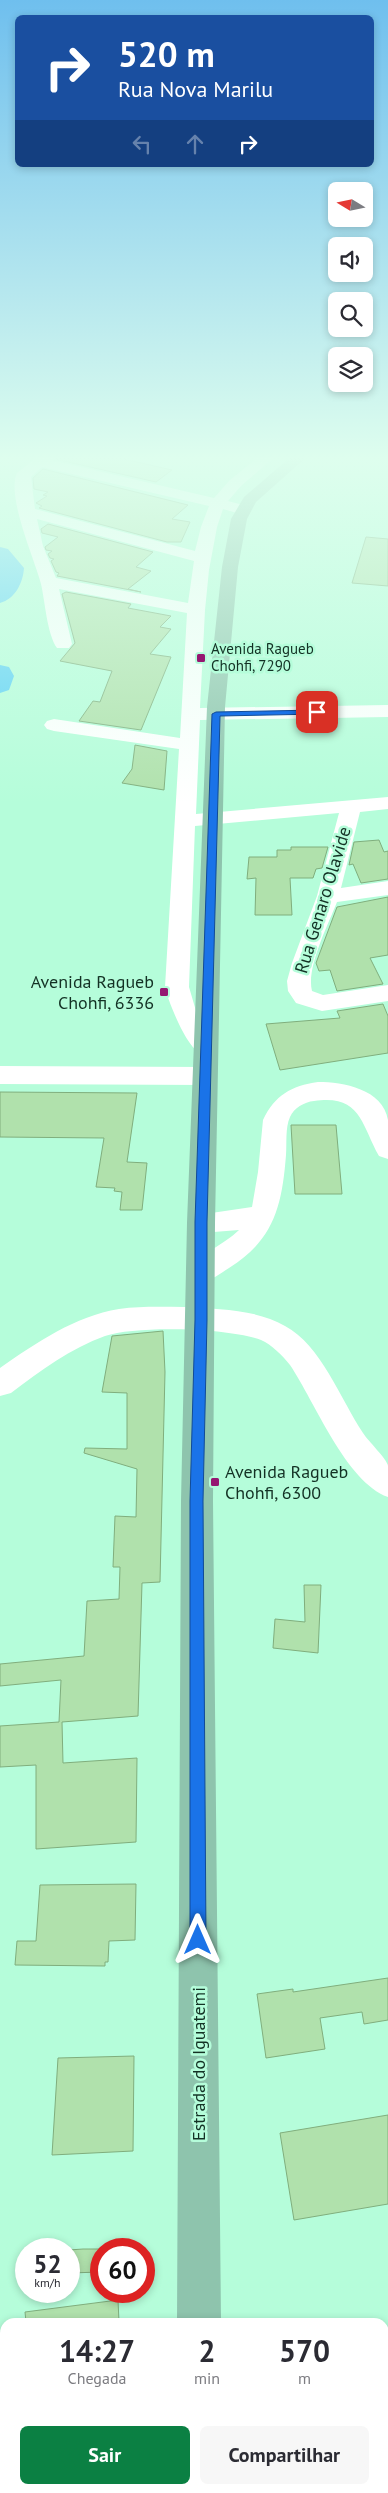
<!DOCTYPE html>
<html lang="pt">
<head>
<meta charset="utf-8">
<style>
  body { margin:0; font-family:"PT Sans",sans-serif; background:#f7f7f7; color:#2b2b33; height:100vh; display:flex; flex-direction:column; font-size:19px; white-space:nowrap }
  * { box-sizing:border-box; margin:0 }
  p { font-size:16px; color:#7c7c81 }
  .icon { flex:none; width:28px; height:28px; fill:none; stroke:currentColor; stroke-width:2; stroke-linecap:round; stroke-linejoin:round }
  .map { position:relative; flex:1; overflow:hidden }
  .details { position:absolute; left:0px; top:2318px; width:389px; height:176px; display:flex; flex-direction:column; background:#fff; border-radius:15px 15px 0 0; box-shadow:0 2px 8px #0003 }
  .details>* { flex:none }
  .hud { position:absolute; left:15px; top:15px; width:359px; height:152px; border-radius:8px; box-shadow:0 2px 8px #0003; background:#1a4fa0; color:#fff; overflow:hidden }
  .needle { width:32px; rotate:280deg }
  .buttons { position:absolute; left:328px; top:182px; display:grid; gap:10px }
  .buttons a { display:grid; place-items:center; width:45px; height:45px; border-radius:8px; background:#fff; box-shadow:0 2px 8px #0003; font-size:25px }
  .speed { position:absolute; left:15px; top:2238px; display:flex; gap:10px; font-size:25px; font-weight:700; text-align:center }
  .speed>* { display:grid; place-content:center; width:65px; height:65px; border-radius:50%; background:#fff; box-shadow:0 2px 8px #0003; line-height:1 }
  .speed small { font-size:12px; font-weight:400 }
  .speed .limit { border:8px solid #d22; background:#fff; color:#111 }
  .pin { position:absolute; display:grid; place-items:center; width:42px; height:42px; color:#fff; margin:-21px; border-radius:10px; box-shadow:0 2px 8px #0006 }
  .me { position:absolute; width:55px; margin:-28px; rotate:0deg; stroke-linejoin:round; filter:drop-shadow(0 0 4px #0008) }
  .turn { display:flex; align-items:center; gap:18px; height:105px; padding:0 20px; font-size:22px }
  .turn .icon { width:65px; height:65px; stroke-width:2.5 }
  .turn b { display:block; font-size:35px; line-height:42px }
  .lanes { display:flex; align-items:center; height:48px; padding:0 20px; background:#0003; justify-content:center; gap:25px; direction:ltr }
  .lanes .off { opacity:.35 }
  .eta { display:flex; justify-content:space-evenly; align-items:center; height:85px; text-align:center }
  .eta b { font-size:30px; font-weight:600; line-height:35px }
  .action { display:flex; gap:10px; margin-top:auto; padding:10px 20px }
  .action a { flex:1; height:58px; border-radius:8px; background:#0b8043; color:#fff; font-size:20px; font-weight:600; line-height:58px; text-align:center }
  .action a+a { background:#f7f7f7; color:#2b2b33 }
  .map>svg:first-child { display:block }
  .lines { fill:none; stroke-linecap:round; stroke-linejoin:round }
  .river { fill:#5acff6; fill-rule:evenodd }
  .building { fill:#b0e1ac; stroke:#80ae7d }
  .minor { fill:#fff; fill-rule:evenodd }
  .major { fill:#8ec4ad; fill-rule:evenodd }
  .route { fill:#1a73e8; stroke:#114b97 }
  .poi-dot { fill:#951771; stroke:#b5fdda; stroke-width:2 }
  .labels { text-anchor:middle; stroke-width:5; stroke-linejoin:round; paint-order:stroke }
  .far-poi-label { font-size:15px; fill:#133124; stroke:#b5fdda; text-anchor:start }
  .street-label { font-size:18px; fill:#133124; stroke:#b5fdda }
  .poi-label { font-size:18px; fill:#133124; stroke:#b5fdda; text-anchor:end }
</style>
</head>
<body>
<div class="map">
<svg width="388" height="2493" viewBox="0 0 388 2493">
  <rect width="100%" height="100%" fill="#b5fdda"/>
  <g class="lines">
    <path class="river" d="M0,547l8,2 16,19c-1,15 -9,31 -24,35z
      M0,665l9,2 5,9 -5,14 -9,3z"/>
  </g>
  <path class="building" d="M59,454h43l70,16 -16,12 -101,-23z
    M43,469l145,36 -16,14 18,3 -9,20h-14l-128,-34 3,-2 -6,-3 11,-7 -4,-1 5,-3 -14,-3 -1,-11z
    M48,524l105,28 -17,15 15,4 -23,18 13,3 -84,-16 2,-3 -3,-1 -5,-11 3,-2 -4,-1 -2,-4 4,-3 -6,-1 -1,-3 13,-10 -16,-4 -1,-4z
    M366,537l22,2v47l-36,-3z
    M66,592l65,12 -3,4 43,8 -11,11 11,2 -21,25 21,3 -30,73 -62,-9 14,-20 7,1 12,-31 -52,-10 15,-18 -13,-49z
    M135,745l32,6 -3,39 -42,-7 10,-14z
    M379,840l5,12 4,-1v28l-27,4 -8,-19 -4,1 5,-23z
    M291,847h37l-6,21 -6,1 -3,9h-23l2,37h-37l1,-37 -9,1 2,-22h28v-7h14z
    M388,897v58l-18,3 13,26 -46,7 -7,-21 -11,1 -3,-8 21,-56z
    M383,1004l5,12v37l-108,17 -14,-46 74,-6 -3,-7z
    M0,1092l137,1 -10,69 20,1 -5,47h-22l2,-18 -8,-1 1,-3 -19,-1 8,-49 -104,-1z
    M291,1125h45l6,69h-47z
    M163,1331l2,41 -5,210 -18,1 -4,133 -76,6 1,41 74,-5 -1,84 -100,7v-84l-36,2v-41l59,-4 2,-42 -61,6v-22l84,-8 3,-55 32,-2 1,-32h-7l2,-51 21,1 1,-48 -53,-16 1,-5 42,1v-56l-25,-1 10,-56z
    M304,1585h17l-3,68 -45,-5 2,-29 30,3z
    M136,1884l-1,56 -26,1 -1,21h-3v4l-90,-1 2,-24h19l4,-56z
    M388,1978v42l-24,4 -2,-12 -42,6 5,31 -59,9 -9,-64 36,-5v3z
    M134,2056l-1,95 -81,4 6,-97z
    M388,2115v89l-94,16 -14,-87z
    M83,2249h18v23l-32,1v-23z
    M118,2300l1,22h-93l-1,-10z"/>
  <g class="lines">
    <path class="minor" d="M41,454h16l-6,6 163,38 16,-18 32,-26h16l-37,32 -13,15 15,4 2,3 -2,3 -6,2 -14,-4 -6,18 -8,43 -4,40 -5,98 188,-3v12l-188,3 -4,94 192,-17v12l-28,3 -19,76 47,-7v14l-51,7c-9,23 -31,66 -25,89l11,4 65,-10v16l-66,10 -26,-8 -8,-12 -1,-10 5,-18 25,-67 22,-83 -144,13 -6,161 7,24 22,35 -3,6c-6,1 -10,3 -16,0 -13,-6 -31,-51 -34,-65l14,-238 -125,-18 -7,-2 -3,-4 3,-4 7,-2 126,19 7,-125 -128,-24 13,55 -3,4h-12c-10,-14 -12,-47 -16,-64 -6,-24 -35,-88 -24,-111zM42,467l167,39 -8,21 -6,24 -160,-42 -4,-32zM37,519l157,42 -6,42 -132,-25 -13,-32z
      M0,1066l205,1 9,3 3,6 -3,6 -9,3 -205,-1z
      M318,1082c25,0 65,7 70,38 0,12 0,26 0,39l-9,-3c-18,-32 -18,-62 -65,-55 -10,1 -20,7 -24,16 -5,11 -3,26 -4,38 -4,51 -12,85 -57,113 -13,8 -22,17 -38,12l-4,-8c9,-16 38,-28 52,-42l-38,3 -10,-3 -4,-7 4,-7 61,-9 6,-35 5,-52c12,-25 28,-34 55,-38z
      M184,1307c33,2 72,2 101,19 36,19 56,74 78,107 5,8 24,26 25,33 0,9 0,21 0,31 -42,-15 -73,-95 -98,-132 -8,-10 -18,-20 -29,-25 -31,-12 -124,-15 -156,-4 -34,12 -65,35 -94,57l-11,3v-28c36,-25 75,-52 119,-59 22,-3 44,-2 65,-2z"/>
    <path class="major" d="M294,454h16l-54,48 -9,17 -9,48 -13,140 -10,516 -2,278 8,821h-44l4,-821 6,-278 20,-516 15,-140 9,-48 13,-22z
      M175,2489h48v4h-48z"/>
  </g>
  <linearGradient id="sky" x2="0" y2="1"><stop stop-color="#6fbfee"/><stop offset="0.57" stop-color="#defeee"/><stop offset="1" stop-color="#defeee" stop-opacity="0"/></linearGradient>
  <rect width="388" height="803" fill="url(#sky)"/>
  <path class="route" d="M317,710l4,2 -1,2 -100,2 -13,506v98l-4,181 3,439 -2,5 -6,3 -5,-3 -3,-5v-439l5,-181v-98l17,-508 4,-2z"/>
  <g class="poi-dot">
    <rect x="196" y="653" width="10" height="10" rx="2.5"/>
    <rect x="159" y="987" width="10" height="10" rx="2.5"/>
    <rect x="210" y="1477" width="10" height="10" rx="2.5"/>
  </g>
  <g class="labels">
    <g class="far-poi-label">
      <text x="211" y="654">Avenida Ragueb<tspan x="211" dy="17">Chohfi, 7290</tspan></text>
    </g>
    <g class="street-label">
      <text transform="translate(323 900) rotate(-73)" y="6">Rua Genaro Olavide</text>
      <text transform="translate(199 2064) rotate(-90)" y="6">Estrada do Iguatemi</text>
    </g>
    <g class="poi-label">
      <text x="154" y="988">Avenida Ragueb<tspan x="154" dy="21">Chohfi, 6336</tspan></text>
      <text x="225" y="1478" text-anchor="start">Avenida Ragueb<tspan x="225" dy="21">Chohfi, 6300</tspan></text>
    </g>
  </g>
</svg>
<div class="buttons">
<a><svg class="needle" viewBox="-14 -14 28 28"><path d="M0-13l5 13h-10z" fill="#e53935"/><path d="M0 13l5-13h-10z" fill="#7c7c81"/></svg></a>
<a><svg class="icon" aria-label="sound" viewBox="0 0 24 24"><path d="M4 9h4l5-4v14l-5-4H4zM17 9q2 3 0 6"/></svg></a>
<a><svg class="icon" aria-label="search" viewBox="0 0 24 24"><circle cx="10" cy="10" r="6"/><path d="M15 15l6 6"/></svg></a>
<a><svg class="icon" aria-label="layers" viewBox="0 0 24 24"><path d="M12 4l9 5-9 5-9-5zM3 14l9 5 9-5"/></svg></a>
</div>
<div class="speed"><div>52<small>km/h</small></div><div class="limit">60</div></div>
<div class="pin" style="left:317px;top:712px;background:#d93025"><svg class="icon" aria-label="arrive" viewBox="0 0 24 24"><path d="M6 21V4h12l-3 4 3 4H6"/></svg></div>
<svg class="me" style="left:198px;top:1940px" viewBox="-20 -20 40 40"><path d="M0-17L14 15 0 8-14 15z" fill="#1a73e8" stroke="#fff" stroke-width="4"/></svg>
<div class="hud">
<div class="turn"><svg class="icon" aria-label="right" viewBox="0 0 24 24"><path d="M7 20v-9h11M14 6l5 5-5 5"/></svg><div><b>520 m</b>Rua Nova Marilu</div></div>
<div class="lanes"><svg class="icon off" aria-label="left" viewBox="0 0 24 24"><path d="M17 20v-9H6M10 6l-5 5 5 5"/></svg><svg class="icon off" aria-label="ahead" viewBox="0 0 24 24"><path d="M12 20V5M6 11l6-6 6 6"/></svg><svg class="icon" aria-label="right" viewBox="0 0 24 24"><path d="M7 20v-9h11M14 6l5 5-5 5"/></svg></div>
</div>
<section class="details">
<div class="eta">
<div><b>14:27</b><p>Chegada</p></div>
<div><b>2</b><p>min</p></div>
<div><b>570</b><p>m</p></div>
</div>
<div class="action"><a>Sair</a><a>Compartilhar</a></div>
</section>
</div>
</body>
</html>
